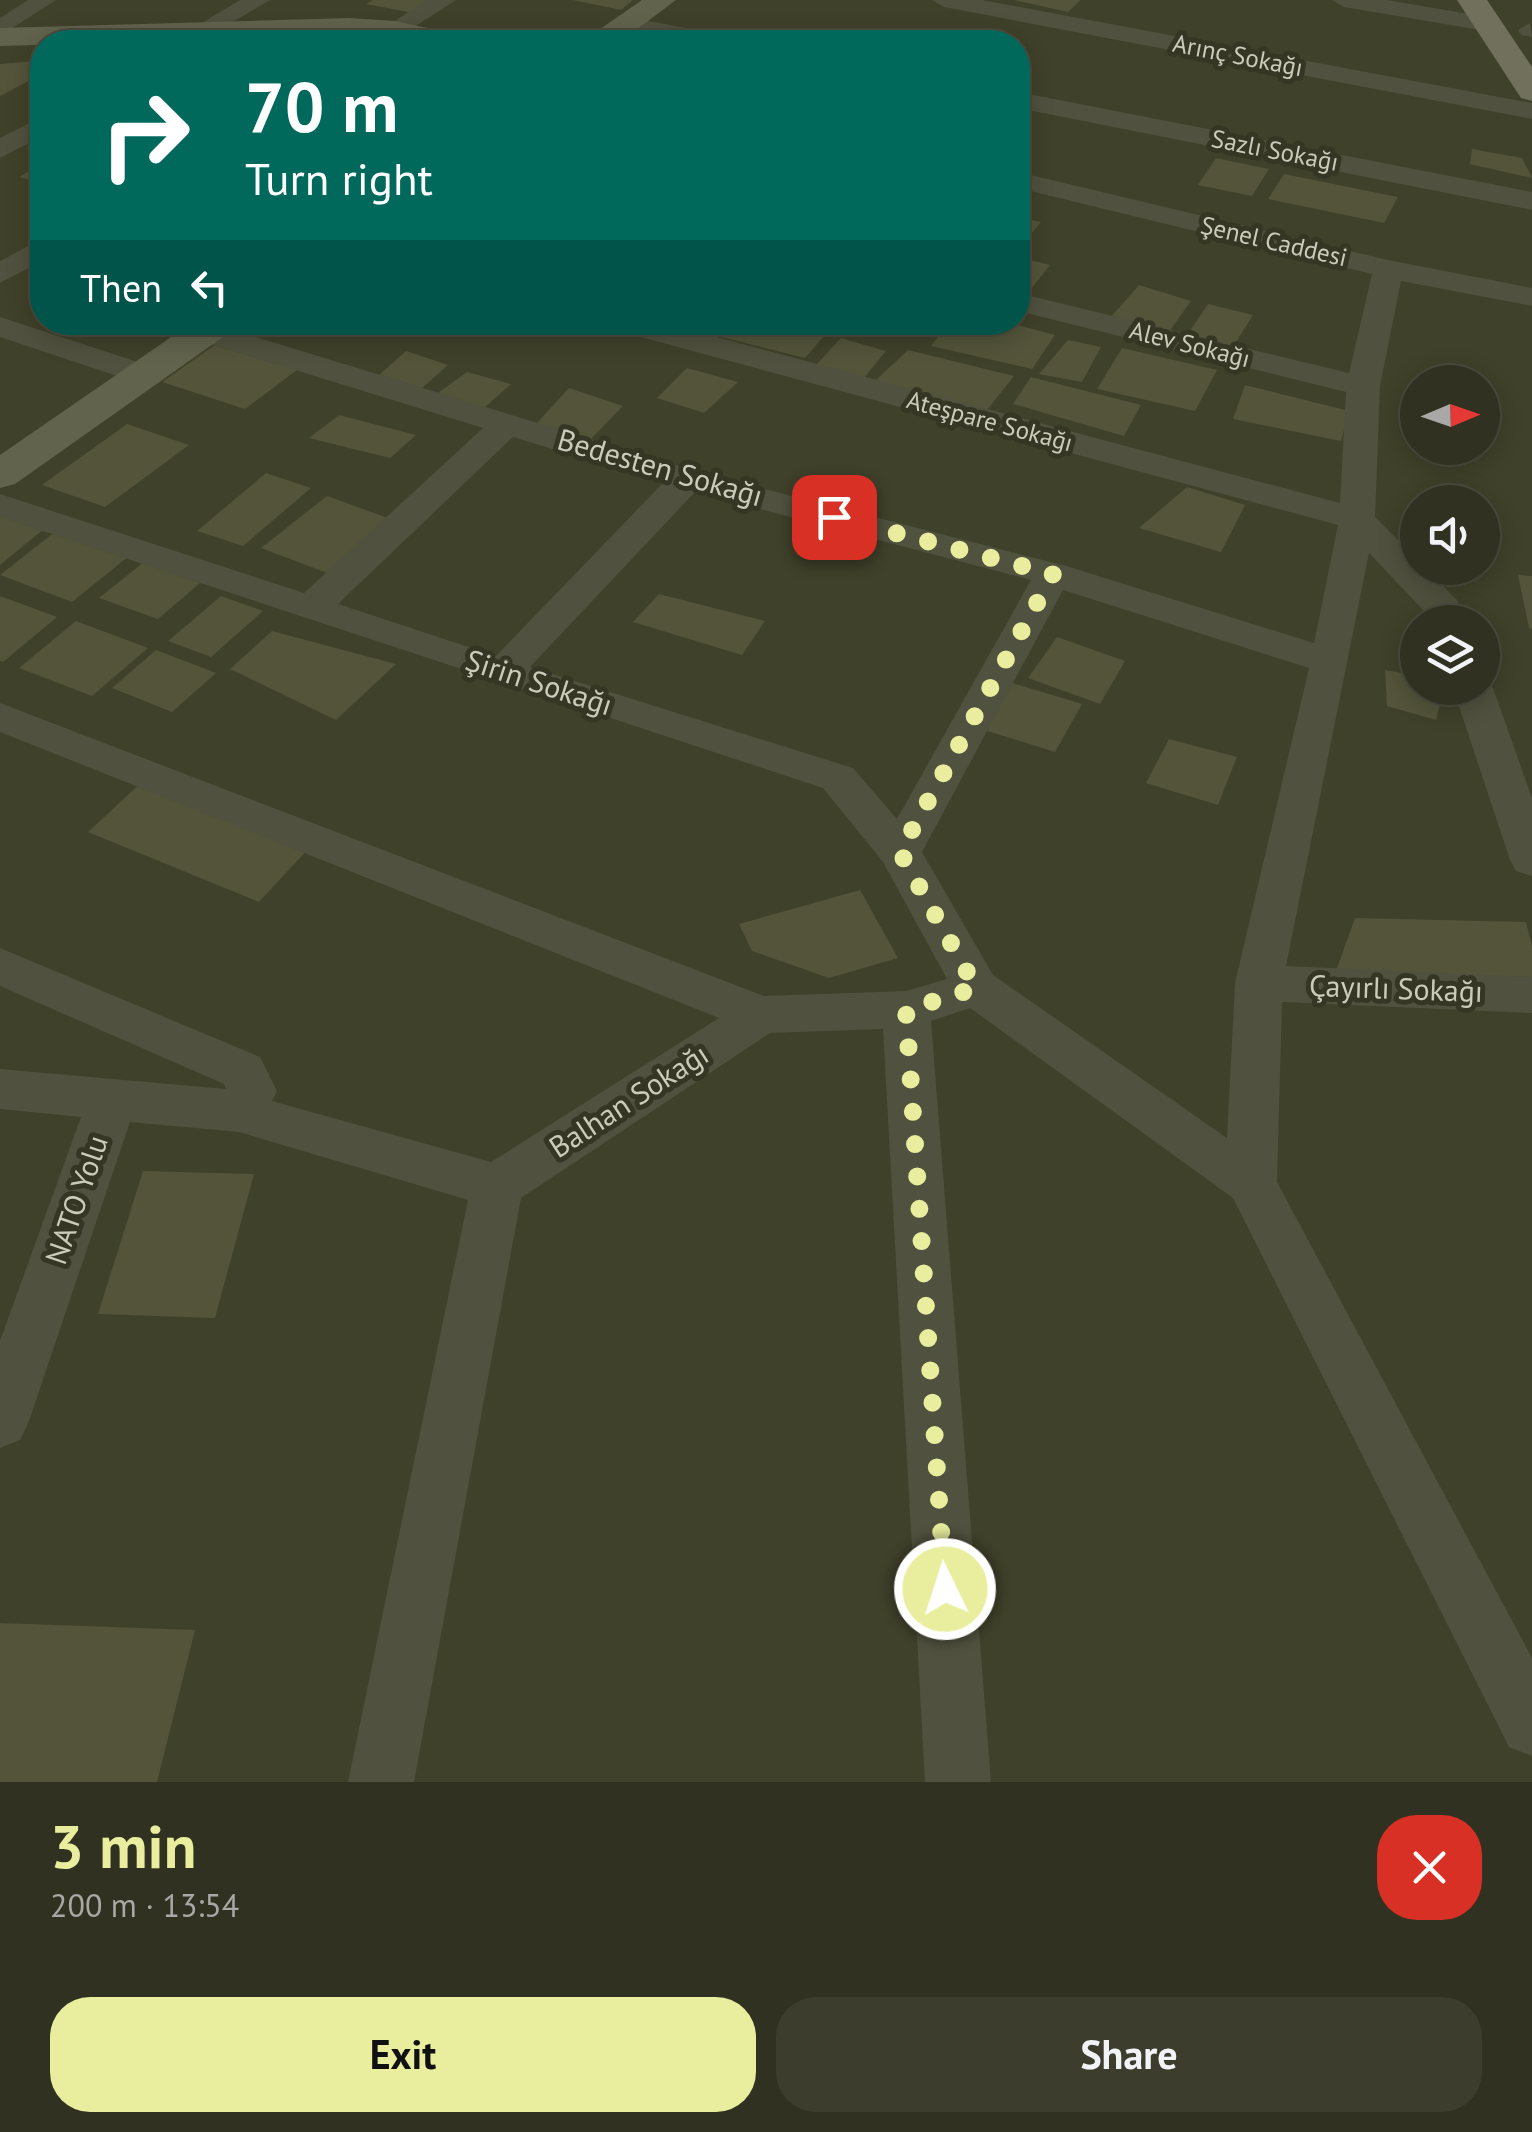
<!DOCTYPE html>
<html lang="en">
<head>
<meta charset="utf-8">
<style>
  body { margin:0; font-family:"PT Sans",sans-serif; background:#3c3d2d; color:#f1f3f6; height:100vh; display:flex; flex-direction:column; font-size:38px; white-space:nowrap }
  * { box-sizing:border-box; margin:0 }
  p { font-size:32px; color:#a8a9a5 }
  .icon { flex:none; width:55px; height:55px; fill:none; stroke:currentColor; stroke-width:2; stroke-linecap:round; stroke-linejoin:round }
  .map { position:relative; height:1782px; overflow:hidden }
  .side { display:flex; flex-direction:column; background:#303120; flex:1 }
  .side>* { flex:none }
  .hud { position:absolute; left:30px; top:30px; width:1000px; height:305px; border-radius:40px; box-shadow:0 5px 25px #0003,0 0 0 2px #4b4c3e; background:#00695c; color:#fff; overflow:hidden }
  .needle { width:65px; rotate:88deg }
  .controls { position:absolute; left:1400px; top:365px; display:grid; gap:20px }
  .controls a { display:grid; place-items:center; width:100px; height:100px; border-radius:50%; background:#303120; box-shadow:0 5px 25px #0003,0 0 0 2px #4b4c3e; font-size:50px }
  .pin { position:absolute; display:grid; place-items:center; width:85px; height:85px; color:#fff; margin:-42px; border-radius:20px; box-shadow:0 5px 15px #0006 }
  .me { position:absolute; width:110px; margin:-55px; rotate:356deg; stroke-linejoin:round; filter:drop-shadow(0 0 8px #0008) }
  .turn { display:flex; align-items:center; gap:35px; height:210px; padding:0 50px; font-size:45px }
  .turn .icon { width:130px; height:130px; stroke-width:2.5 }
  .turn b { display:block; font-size:70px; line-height:85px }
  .then { display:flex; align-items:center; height:95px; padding:0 50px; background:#0003; gap:20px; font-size:38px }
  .round { display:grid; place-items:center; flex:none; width:105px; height:105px; border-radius:40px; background:#3c3d2d }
  .head { display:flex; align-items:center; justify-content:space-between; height:170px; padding:0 50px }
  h1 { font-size:60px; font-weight:800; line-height:75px; color:#e8ee9d }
  .primary-button { display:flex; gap:20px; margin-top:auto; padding:20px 50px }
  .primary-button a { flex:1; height:115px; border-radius:40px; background:#e8ee9d; color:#111; font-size:40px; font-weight:800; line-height:115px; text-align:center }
  .primary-button a+a { background:#3c3d2d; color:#f1f3f6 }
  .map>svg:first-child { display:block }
  .building { fill:#53543a }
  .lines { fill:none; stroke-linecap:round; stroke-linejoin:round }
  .street { fill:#50513e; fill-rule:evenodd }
  .secondary { fill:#61634d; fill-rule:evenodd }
  .primary { fill:#70705d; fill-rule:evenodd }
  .route { stroke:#e8ee9d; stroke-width:18; stroke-dasharray:0 32.4 }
  .labels { text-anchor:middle; stroke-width:10; stroke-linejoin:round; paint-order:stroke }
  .far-street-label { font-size:25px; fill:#cacbbb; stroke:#353623 }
  .street-label { font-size:30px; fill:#cacbbb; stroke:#353623 }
</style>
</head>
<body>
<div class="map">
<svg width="1532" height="1782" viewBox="0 0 1532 1782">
  <rect width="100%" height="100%" fill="#40412a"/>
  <path class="building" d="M373,0h59l-19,13 -47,-9z
    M573,0h60l-12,10z
    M1014,0h67l-13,12z
    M36,61l6,1v12l-42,22v-32z
    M1472,149l50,9 10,20 -62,-14z
    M1216,158l53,11 -17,27 -54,-11z
    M42,163v20l-23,-6z
    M1284,174l114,23 -14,26 -116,-24z
    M1018,217l23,5 -23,28z
    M1018,257l32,8 -22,28 -10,-2z
    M1139,285l52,16 -23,32 -58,-15z
    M1208,304l45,11 -20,32 -46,-12z
    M729,322h44l51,14 -19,22 -92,-23z
    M828,322h49l-9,11z
    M949,322h58l48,13 -23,34 -101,-23z
    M841,338l45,13 -22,27 -50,-11z
    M1068,340l33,7 -19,35 -43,-8z
    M215,345l82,25 -52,39 -83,-27z
    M1122,348l95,22 -22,41 -98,-22z
    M908,350l106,26 -27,34 -112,-29z
    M406,351l42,14 -26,23 -43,-13z
    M687,368l51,14 -34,31 -47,-15z
    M467,372l44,12 -27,24 -46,-15z
    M1031,377l110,28 -17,31 -111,-32z
    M1245,385l104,26 -8,30 -108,-22z
    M569,388l54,18 -33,34 -54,-16z
    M339,415l77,20 -26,23 -81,-20z
    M127,424l62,21 -84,62 -63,-22z
    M266,473l45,15 -68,58 -46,-15z
    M1187,487l58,18 -24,47 -82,-24z
    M327,496l72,26 -64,54 -74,-28z
    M0,515l44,14 -44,36z
    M61,527l73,25 -62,50 -72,-27z
    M144,562l56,21 -42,36 -59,-21z
    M1518,575l14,1v53l-3,-1z
    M659,594l106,27 -23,34 -109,-33z
    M0,596l57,21 -54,45 -3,-1z
    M221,596l42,15 -52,46 -43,-16z
    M76,621l72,27 -56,48 -73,-28z
    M272,631l124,33 -60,56 -106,-51z
    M1057,637l68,24 -25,43 -72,-26z
    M156,650l60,23 -44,39 -60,-24z
    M1385,670l33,6v12h26l-8,32 -49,-14z
    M1006,681l76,23 -27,48 -77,-24z
    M1169,739l68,18 -19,48 -72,-22z
    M144,780l168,65 -53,57 -171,-70z
    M860,890l38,68 -69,20 -77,-27 -13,-27z
    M1355,918l171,4 6,24v31l-196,-6z
    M143,1171l111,3 -39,144 -117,-4z
    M0,1623l195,7 -38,152h-157z"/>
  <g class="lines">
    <path class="street" d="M28,0h28l-56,36v-18z
      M240,0h30l-71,42h-29z
      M427,0h29l-65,42h-29z
      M932,0h50l550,103v16l-588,-112z
      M1332,0h55l99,17 12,7 -12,7 -142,-24z
      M628,17l94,18 12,7h-48l-67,-13 -3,-5z
      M1530,23l2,14 -11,-2 -3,-5z
      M1018,92l514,100v18l-514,-102z
      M42,117v19l-42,22v-20z
      M1018,172l370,88 144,28v18l-131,-25 -21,105 -5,131 43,43v8h7l32,32 10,22h-38l-4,-10 -56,-59 -83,413 246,11v36l-250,-11 -5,180 255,476v98l-23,-9 -276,-549 -263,-190 -39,13 60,761h-66l-42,-753 -113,4 -249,165 -107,584h-66l120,-582 -229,-68 -109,-10 -101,299 -9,19 -20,8v-107l81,-224 -81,-8v-40l226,20 -2,-5 -224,-98v-38l260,109 17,34 -5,10 219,61 228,-144 -719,-286v-29l764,293 142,-5 41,-12 -64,-117 -60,-74 -823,-271v-23l304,99 179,-165 -288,-89 -5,-7 5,-7 11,-3 493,150 367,94 248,77 24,-118 -727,-196 -4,-7h53l680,181 6,-111 -328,-81v-18l331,80 23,-99 -354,-86zM513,437l150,46 -167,173 -158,-52zM695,492l336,88 -134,239 -44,-51 -323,-101zM1063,590l246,78 -74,315 -8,155 -234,-163 -71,-123z
      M42,239v22l-42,22v-22z
      M0,317l159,52 4,7 -4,7 -12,3 -147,-49z
      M1482,677l11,11 39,110v78l-16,-5 -6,-11 -57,-172h29z"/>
    <path class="secondary" d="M642,0h34l-56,42h-34l4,-6z
      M349,18l46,3 69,15 4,6h-56l-63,-6 -349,10v-18z
      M193,322h45l-5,8 -218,154 -15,4v-33z"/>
    <path class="primary" d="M1457,0h30l45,67v34l-11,-3z"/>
  </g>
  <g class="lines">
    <path class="route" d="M834,517l219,57 -153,278 76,136 -70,22 39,579"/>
  </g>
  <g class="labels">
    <g class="far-street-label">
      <text transform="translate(1238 55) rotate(11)" y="9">Arınç Sokağı</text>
      <text transform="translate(1275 150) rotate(11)" y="9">Sazlı Sokağı</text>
      <text transform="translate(1274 241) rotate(13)" y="9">Şenel Caddesi</text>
      <text transform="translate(1190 344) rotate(14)" y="9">Alev Sokağı</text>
      <text transform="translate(990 421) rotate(15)" y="9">Ateşpare Sokağı</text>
    </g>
    <g class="street-label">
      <text transform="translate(660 468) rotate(16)" y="10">Bedesten Sokağı</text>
      <text transform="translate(539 683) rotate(18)" y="10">Şirin Sokağı</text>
      <text transform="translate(1396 989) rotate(2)" y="10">Çayırlı Sokağı</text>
      <text transform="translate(629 1101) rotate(-33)" y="10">Balhan Sokağı</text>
      <text transform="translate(77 1200) rotate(-71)" y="10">NATO Yolu</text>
    </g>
  </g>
</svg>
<div class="controls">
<a><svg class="needle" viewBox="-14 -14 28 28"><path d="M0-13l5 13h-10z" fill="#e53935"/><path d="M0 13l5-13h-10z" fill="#a8a9a5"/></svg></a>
<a><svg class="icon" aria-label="sound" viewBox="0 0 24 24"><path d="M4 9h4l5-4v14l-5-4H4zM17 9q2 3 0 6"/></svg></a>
<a><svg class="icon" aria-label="layers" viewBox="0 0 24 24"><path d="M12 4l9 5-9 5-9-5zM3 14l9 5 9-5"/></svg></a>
</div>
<div class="pin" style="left:834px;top:517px;background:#d93025"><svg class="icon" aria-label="arrive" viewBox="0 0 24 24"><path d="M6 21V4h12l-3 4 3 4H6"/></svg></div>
<svg class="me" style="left:945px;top:1589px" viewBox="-20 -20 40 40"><circle r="17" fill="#e8ee9d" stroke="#fff" stroke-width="3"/><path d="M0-11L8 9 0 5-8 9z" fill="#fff"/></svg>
<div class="hud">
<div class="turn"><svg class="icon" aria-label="right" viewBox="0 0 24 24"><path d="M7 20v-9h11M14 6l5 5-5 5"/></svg><div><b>70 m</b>Turn right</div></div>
<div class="then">Then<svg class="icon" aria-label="left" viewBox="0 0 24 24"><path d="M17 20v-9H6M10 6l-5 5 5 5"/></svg></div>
</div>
</div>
<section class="side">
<div class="head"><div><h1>3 min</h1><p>200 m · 13:54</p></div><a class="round" style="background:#d93025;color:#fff"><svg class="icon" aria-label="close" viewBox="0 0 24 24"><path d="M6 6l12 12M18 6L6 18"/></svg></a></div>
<div class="primary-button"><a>Exit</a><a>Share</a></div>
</section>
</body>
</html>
